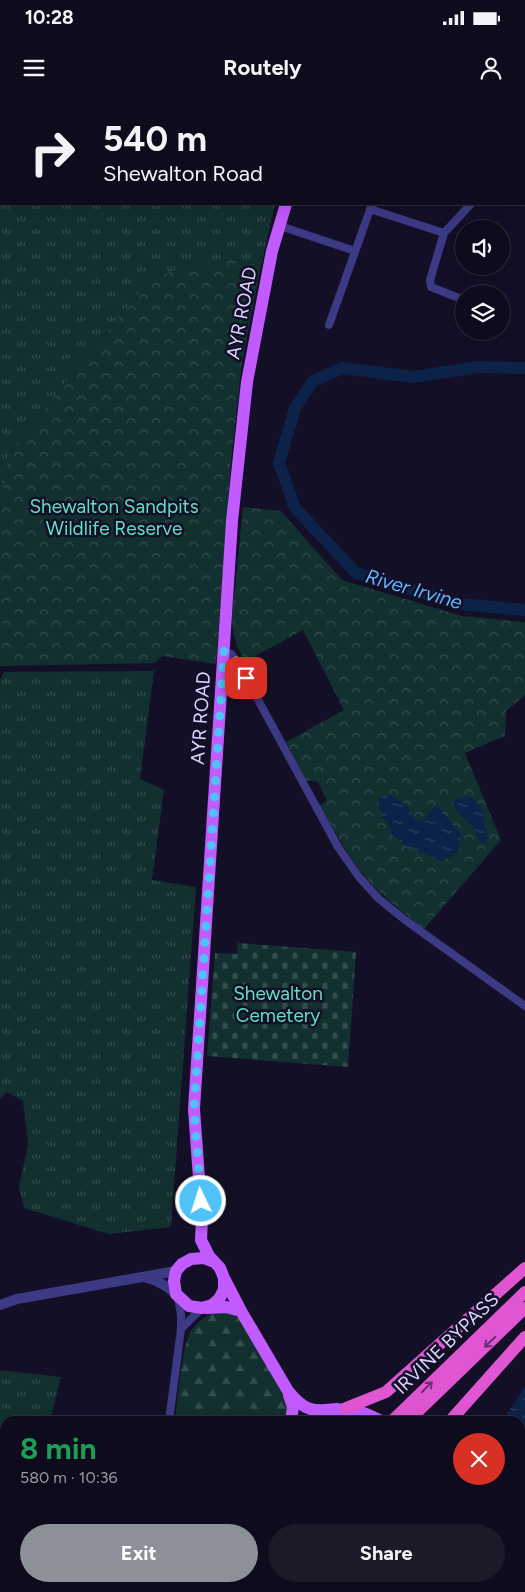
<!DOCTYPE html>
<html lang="en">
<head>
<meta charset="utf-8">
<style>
  body { margin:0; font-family:Figtree,sans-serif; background:#1c1929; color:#f1f3f6; height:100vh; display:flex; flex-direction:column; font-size:19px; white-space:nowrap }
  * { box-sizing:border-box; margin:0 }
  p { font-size:16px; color:#9b9ba3 }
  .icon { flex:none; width:28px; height:28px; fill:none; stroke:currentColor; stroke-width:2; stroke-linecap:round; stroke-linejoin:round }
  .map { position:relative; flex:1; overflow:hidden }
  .sheet { position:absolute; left:0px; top:1316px; width:525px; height:176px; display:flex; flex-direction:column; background:#0e0b1c; border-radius:15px 15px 0 0; box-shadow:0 5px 20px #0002,0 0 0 1px #2e2b3b }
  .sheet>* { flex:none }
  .banner { position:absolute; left:0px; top:0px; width:525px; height:105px; box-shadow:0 5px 20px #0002,0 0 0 1px #2e2b3b; background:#0e0b1c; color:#f1f3f6; overflow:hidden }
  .tools { position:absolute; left:455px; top:120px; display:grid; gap:10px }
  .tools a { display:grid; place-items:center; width:55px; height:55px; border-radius:50%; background:#0e0b1c; box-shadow:0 5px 20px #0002,0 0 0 1px #2e2b3b; font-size:25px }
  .pin { position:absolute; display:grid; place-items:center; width:42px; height:42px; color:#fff; margin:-21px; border-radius:10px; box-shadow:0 2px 8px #0006 }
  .me { position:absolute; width:55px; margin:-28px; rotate:356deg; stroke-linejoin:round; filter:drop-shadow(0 0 4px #0008) }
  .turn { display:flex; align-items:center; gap:18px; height:105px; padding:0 20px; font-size:22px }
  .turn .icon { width:65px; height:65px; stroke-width:2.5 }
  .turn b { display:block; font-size:35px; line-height:42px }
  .round { display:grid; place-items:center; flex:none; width:52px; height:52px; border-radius:26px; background:#1c1929 }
  .head { display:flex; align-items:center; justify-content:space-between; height:85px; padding:0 20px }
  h1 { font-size:30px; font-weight:700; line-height:38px; color:#1e9e55 }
  .cta { display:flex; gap:10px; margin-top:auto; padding:10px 20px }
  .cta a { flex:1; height:58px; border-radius:30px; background:#8c9099; color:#fff; font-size:20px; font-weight:700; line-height:58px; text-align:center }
  .cta a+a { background:#1c1929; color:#f1f3f6 }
  .status { display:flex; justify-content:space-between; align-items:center; height:35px; padding:0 25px; background:#0e0b1c; direction:ltr }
  .status svg { height:14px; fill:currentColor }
  header { display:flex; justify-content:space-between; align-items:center; height:65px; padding:0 20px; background:#0e0b1c; font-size:22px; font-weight:700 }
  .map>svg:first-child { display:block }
  .grass { fill:url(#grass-tufts) }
  .forest { fill:url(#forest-firs) }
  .cemetery { fill:url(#cemetery-stones) }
  .park { fill:url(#park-crowns) }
  .water { fill:url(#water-ripples) }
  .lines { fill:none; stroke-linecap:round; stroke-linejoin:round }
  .river { stroke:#0c2248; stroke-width:12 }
  .minor { stroke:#3d3a85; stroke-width:8 }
  .tertiary { stroke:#3d3a85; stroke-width:10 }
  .secondary { stroke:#6f6bff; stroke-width:11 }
  .primary { stroke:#c25bff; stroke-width:12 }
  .trunk { stroke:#e055d1; stroke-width:12 }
  .oneway { stroke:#6f2e73 }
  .route { stroke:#4fc3f7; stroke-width:9; stroke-dasharray:0 16.2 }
  .labels { text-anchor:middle; stroke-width:5; stroke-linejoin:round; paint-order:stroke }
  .street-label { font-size:19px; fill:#d9d4ff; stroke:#130f26 }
  .park-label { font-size:19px; fill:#5fe0c0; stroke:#130f26 }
  .water-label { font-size:20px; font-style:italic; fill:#62b6ff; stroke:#130f26 }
</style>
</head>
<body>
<div class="status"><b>10:28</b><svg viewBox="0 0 49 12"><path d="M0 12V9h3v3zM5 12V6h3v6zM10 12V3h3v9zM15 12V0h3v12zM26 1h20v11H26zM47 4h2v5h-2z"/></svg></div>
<header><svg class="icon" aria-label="menu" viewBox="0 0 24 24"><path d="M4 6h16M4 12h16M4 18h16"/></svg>Routely<svg class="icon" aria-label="person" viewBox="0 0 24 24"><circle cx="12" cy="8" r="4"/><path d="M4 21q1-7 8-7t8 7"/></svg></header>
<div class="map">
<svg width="525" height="1492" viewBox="0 0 525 1492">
  <defs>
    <pattern id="grass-tufts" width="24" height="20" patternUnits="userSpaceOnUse" patternTransform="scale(1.25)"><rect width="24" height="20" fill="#12302f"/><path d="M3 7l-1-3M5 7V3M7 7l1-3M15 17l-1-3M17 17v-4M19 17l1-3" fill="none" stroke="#344d4e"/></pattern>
    <pattern id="forest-firs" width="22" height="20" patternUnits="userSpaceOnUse" patternTransform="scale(1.25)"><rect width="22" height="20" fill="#12302f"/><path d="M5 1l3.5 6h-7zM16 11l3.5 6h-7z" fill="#344d4e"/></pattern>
    <pattern id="cemetery-stones" width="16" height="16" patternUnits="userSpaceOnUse" patternTransform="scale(1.25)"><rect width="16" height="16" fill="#12302f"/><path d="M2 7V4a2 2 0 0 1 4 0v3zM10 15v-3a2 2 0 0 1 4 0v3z" fill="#344d4e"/></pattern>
    <pattern id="park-crowns" width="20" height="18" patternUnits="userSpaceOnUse" patternTransform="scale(1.25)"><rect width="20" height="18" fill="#12302f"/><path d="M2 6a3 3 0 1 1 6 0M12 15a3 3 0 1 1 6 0" fill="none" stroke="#344d4e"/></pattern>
    <pattern id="water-ripples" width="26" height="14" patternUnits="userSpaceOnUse" patternTransform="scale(1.25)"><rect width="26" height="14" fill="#0c2248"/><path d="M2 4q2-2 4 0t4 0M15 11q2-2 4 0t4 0" fill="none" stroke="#2f4163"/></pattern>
  </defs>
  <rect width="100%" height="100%" fill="#130f26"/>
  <path class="grass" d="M0,0h301l-300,1v103h274l-14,62 -26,-7 -64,13 -19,6 -79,94 -66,88 -7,53z
    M154,571l-14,108 24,11 -12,90 44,7 -25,340 -62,7 -85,-26 -5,-21 9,-42 -5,-44 -16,-9 -7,7v-419l4,-8z
    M0,1270l61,7 -11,44h-45v167h7l-1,4h-11z"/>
  <path class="forest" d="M215,1212l17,1 10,7 42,75 4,16 -1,10h-112c3,-20 6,-74 16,-90 6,-9 14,-15 24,-19z
    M12,1488h96l18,4h-115z
    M154,1488h67l-3,4h-65z
    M334,1488h54l4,4h-66z"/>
  <path class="cemetery" d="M238,843l118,9 -8,115 -141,-11 8,-103 22,1z"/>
  <path class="park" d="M235,159l26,7 -19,97 -11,98 -15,203 -54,-8 -7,7 -155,3v-153l7,-53 66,-88 79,-94 19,-6z
    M243,407l38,4 61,69 120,36 63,6v73l-19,16 -1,25 -40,17 36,87 -77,89c-21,-17 -44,-33 -61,-55 -17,-21 -30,-46 -44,-69l8,-4 -9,-19 -12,-2 -20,-38 58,-32 -41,-80 -58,32c-9,-17 -13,-27 -13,-46z"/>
  <path class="water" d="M390,695l17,11 8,13 8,2 12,-16c7,4 18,21 26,29l-2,16 -8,7 -10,4 -35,-15 -14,-11 -5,-12 -6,-7 -3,-15 2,-4z
    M468,696c20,10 14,25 20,41l-4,7c-8,-4 -7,-10 -11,-17 -6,-9 -15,-13 -20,-23l1,-4z
    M525,1287v111l-5,8v-85h-18z"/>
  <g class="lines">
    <path class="river" d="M525,268l-48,-1 -63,10 -71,-9 -30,13 -18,27 -16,55 16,45 61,65 104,31 65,6"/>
    <path class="minor" d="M424,1v-1
      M370,109l74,24
      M280,126l75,25
      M464,200l-33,-13 -1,-7 14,-47 27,-29
      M329,225l43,-121
      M224,551l7,3 6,7 101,186 21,30 20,22 26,21 120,86
      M181,1229l21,-21
      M169,1321l12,-92v-14l-3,-18
      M148,1492v-4"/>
    <path class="tertiary" d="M147,1178c12,3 20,8 29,16
      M0,1205l17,-6 159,-28"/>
    <path class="secondary" d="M395,1488l3,4"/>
    <path class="primary" d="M315,1l1,-1
      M214,1162l-10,-4 -13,1 -9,5 -6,7 -2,10 2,13 13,12 13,2 10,-3 7,-6 5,-9v-12l-4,-10 -11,-12 -8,-16 1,-20 -8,-111 38,-588 15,-139 25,-131 14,-47
      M224,1178l17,33 47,80c16,20 25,21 49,18
      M207,1208l19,-1 15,4
      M289,1295l4,12 -2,14
      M309,1321c33,-14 38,-18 72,0"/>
    <path class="trunk" d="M346,1308l40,-16 139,-124
      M392,1321l133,-129
      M408,1321l117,-113
      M450,1321l75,-84
      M226,1492l2,-4
      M258,1492l3,-4
      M271,1492l3,-4
      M316,1492l7,-4"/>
  </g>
  <defs><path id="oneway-shaft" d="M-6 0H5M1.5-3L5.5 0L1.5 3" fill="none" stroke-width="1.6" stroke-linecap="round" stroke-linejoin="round" transform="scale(1.25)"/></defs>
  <g class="oneway">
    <use href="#oneway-shaft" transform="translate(490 1242) rotate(136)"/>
    <use href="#oneway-shaft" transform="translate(427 1287) rotate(-45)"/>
  </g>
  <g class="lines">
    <path class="route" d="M201,1101l-7,-92 30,-458c12,5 16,16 22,27"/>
  </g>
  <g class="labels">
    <g class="street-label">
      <text transform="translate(241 213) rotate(-79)" y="7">AYR ROAD</text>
      <text transform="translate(200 618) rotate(-86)" y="7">AYR ROAD</text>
      <text transform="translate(446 1243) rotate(-44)" y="7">IRVINE BYPASS</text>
    </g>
    <g class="park-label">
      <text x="114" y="413">Shewalton Sandpits<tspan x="114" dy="22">Wildlife Reserve</tspan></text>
      <text x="278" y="900">Shewalton<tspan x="278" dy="22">Cemetery</tspan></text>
    </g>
    <g class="water-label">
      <text transform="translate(414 489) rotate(16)" y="7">River Irvine</text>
    </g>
  </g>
</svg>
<div class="tools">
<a><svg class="icon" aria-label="sound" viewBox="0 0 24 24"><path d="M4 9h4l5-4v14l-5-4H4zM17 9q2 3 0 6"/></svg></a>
<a><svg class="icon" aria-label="layers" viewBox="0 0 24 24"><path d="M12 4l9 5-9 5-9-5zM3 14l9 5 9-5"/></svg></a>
</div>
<div class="pin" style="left:246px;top:578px;background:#d93025"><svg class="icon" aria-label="arrive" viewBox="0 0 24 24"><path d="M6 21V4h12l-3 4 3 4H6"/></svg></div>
<svg class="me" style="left:201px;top:1101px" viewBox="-20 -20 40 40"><circle r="17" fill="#4fc3f7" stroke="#fff" stroke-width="3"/><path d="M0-11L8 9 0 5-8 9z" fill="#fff"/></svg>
<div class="banner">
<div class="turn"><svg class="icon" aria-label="right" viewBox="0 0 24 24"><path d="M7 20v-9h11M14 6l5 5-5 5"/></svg><div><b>540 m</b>Shewalton Road</div></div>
</div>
<section class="sheet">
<div class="head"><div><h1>8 min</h1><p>580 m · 10:36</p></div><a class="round" style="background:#d93025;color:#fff"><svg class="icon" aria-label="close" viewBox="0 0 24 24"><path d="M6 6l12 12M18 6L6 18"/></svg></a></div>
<div class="cta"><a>Exit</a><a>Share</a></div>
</section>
</div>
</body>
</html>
